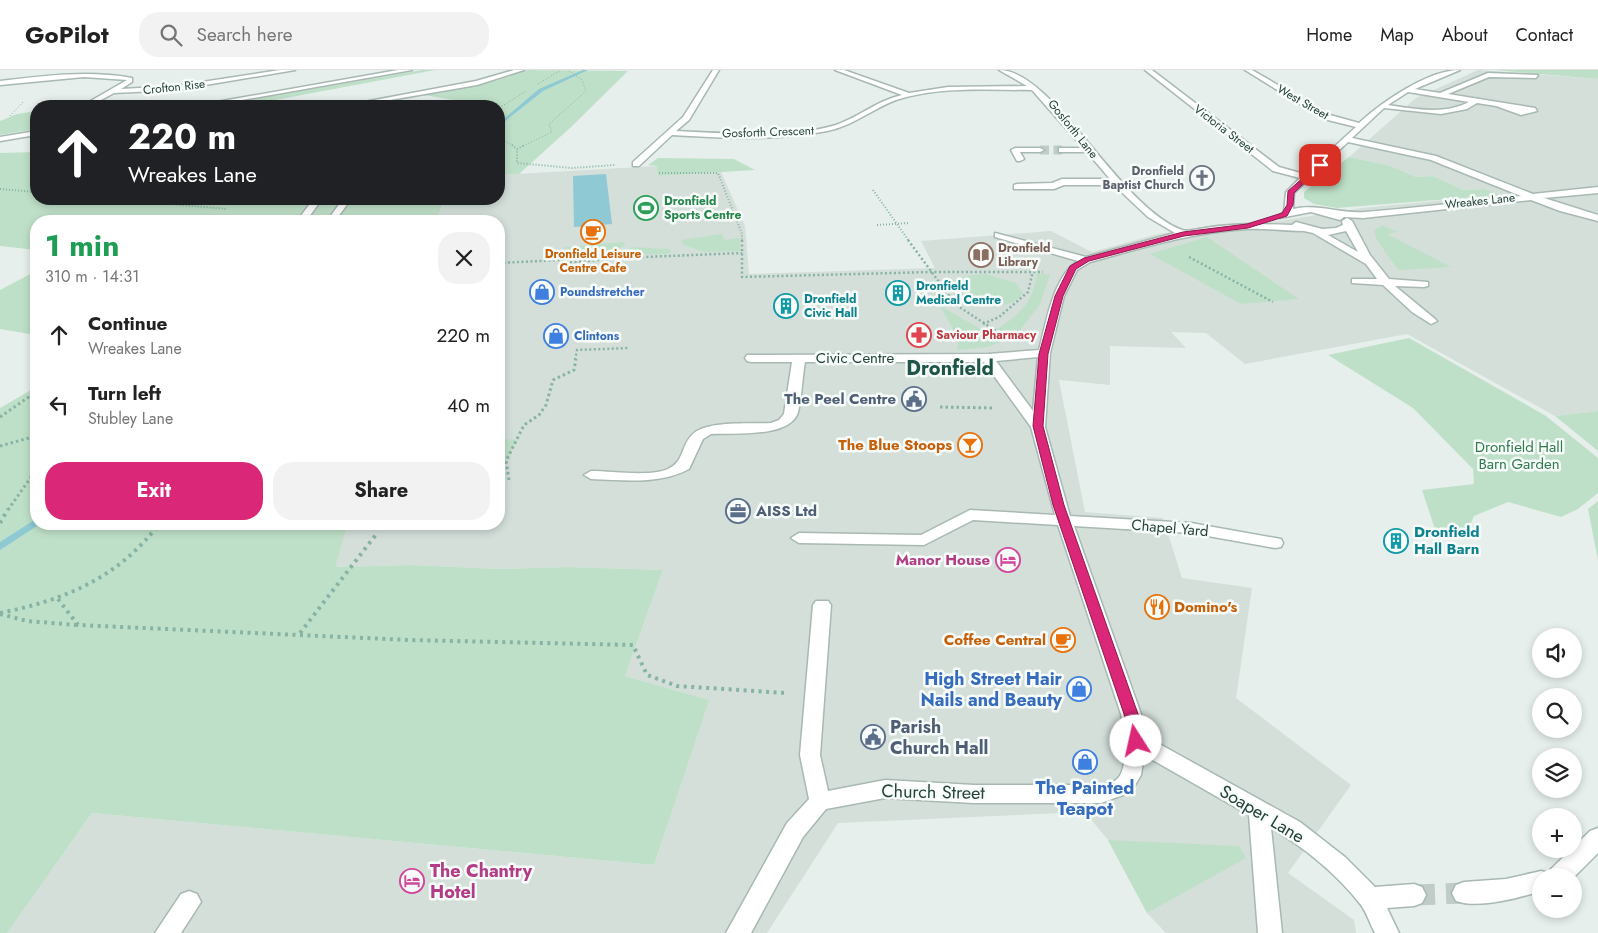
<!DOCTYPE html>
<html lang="en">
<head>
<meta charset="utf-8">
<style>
  body { margin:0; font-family:Jost,sans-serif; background:#f2f2f2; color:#222; height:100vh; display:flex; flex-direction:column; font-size:19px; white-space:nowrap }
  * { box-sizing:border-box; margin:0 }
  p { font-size:16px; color:#767676 }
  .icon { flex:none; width:28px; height:28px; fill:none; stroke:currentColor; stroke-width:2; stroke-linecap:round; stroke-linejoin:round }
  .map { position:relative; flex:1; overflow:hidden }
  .panel { position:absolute; left:30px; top:145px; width:475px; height:315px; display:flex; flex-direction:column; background:#fff; border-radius:20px; box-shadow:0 2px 8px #0003 }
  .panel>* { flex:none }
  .guide { position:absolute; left:30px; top:30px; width:475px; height:105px; border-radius:20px; box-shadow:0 2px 8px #0003; background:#202124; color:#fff; overflow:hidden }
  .buttons { position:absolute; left:1532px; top:558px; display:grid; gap:10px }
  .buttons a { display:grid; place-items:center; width:50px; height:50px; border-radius:50%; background:#fff; box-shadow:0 2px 8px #0003; font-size:25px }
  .pin { position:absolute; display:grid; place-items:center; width:42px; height:42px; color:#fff; margin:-21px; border-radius:10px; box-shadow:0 2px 8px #0006 }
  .me { position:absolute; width:55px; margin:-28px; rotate:350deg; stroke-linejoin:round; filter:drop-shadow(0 0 4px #0008) }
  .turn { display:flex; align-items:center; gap:18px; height:105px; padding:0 15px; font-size:22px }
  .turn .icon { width:65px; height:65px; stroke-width:2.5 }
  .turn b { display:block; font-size:35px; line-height:42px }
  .round { display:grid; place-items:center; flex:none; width:52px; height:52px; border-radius:20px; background:#f2f2f2 }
  .summary { display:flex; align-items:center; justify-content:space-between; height:85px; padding:0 15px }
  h1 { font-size:30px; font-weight:700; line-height:38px; color:#1e9e55 }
  .button { display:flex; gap:10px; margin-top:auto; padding:10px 15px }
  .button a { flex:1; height:58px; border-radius:20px; background:#db2777; color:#fff; font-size:20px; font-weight:700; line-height:58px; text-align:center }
  .button a+a { background:#f2f2f2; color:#222 }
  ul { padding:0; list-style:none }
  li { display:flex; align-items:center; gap:15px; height:70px; padding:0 15px }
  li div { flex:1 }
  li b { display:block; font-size:19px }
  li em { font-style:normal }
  header { display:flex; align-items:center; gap:30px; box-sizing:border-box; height:70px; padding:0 25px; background:#fff; border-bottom:1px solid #e0e0e0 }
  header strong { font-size:24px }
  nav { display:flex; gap:28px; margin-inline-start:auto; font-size:18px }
  .search { width:350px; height:45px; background:#f2f2f2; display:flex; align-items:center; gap:12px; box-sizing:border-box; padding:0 18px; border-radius:20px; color:#767676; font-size:19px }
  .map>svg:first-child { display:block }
  .built { fill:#d4dfda }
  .green { fill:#bfe0c8 }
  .water { fill:#8ec9d4 }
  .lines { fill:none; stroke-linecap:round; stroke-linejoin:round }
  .stream { fill:#8ec9d4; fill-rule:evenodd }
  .minor-tunnel-far1 { stroke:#bfccc8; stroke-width:9; stroke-dasharray:9 4.5; stroke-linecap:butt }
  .minor-tunnel { stroke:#bfccc8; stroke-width:21; stroke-dasharray:21 11; stroke-linecap:butt }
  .minor-casing { stroke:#a8b8b2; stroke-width:3 }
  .path-far4 { stroke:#86b3a5; stroke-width:1; stroke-dasharray:1 2; stroke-linecap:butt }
  .path-far3 { stroke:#86b3a5; stroke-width:2; stroke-dasharray:1 2; stroke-linecap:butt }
  .path-far2 { stroke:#86b3a5; stroke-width:2.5; stroke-dasharray:2 2.5; stroke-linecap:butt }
  .path-far1 { stroke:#86b3a5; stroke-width:3; stroke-dasharray:2.5 3; stroke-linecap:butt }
  .path { stroke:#86b3a5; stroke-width:4; stroke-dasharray:3 4.5; stroke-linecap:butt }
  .minor { fill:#fff; fill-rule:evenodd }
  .route { fill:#db2777; stroke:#8e194d }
  .labels { text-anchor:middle; stroke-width:5; stroke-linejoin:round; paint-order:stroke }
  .far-street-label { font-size:12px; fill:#24423a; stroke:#f7fbf9 }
  .far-worship-label { font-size:12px; font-weight:bold; fill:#5b616d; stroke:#f7fbf9; text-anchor:end }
  .far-leisure-label { font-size:12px; font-weight:bold; fill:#27864d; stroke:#f7fbf9; text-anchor:start }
  .far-education-label { font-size:12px; font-weight:bold; fill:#785e54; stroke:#f7fbf9; text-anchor:start }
  .far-food-label { font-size:12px; font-weight:bold; fill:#c56008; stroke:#f7fbf9 }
  .far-culture-label { font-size:12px; font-weight:bold; fill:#0d838f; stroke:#f7fbf9; text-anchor:start }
  .far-shop-label { font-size:12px; font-weight:bold; fill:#366cbe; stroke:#f7fbf9; text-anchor:start }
  .far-health-label { font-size:12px; font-weight:bold; fill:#be3a42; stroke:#f7fbf9; text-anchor:start }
  .street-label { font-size:15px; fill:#24423a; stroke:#f7fbf9 }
  .service-label { font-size:15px; font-weight:bold; fill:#4e5e75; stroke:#f7fbf9; text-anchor:end }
  .food-label { font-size:15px; font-weight:bold; fill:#c56008; stroke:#f7fbf9; text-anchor:end }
  .park-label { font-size:15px; fill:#2d7a4b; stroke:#f7fbf9 }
  .culture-label { font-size:15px; font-weight:bold; fill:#0d838f; stroke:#f7fbf9; text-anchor:start }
  .hotel-label { font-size:15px; font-weight:bold; fill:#b23c85; stroke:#f7fbf9; text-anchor:end }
  .near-shop-label { font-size:18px; font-weight:bold; fill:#366cbe; stroke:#f7fbf9; text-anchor:end }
  .near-service-label { font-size:18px; font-weight:bold; fill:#4e5e75; stroke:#f7fbf9; text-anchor:start }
  .near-street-label { font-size:18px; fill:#24423a; stroke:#f7fbf9 }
  .near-hotel-label { font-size:18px; font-weight:bold; fill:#b23c85; stroke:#f7fbf9; text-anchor:start }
  .district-label { font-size:20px; font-weight:bold; fill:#1f5548; stroke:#f7fbf9 }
</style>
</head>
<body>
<header>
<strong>GoPilot</strong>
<div class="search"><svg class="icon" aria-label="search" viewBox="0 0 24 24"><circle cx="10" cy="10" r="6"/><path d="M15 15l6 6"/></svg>Search here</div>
<nav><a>Home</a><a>Map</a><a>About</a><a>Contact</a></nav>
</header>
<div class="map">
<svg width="1598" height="863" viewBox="0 0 1598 863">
  <rect width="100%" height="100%" fill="#e6efeb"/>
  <path class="built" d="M1478,0l120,9v332l-43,5 -148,-82 -162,30 -39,-31 -35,-1 15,16 -76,-2v39l-51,-5 26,132 78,6 19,60 70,10 -16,110 115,87 -63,88 66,47 2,13h-190l-19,-20 -39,-73 -23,-28 -247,11 -71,110h-760l85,-120 562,52 54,-165 -83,-24 38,-106 -94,-3 -69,2 -89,-4 -77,2 14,-43h151v-303h-63l10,-22h53v-24l158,-9 2,10 62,-4 24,54 4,48 186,-6 -14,-27 130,-10 41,21 62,-17 65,-11 60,-3 83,-13 136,-13 -13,-6 -22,1 -30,-14 -17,1 -25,-11 -42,-9 67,-59z"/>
  <path class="green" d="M422,0h13l-165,31 -3,5h-35l22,-7z
    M527,0l101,1 -58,57 -51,46 -20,1v-69h-51l11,-5 -35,-6 74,-15z
    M1495,0h103v9l-94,-8z
    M36,41v18l-36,6v-14l17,-7z
    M36,82v47h219l-3,2 30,3 59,-5h104l-9,22h-400v29l-36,-4v-93z
    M1349,87l42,9 25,11 17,-1 30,14 22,-1 14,6 -162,13 -23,-4 -10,-6v-6z
    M658,88l76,1 21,11 -97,6 -1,-10 -9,-1z
    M1382,155l16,7 -11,2 64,33 -52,3 -12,-15 -11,-17 -2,-8z
    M722,164l2,6 16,-2v13l-36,1 -21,-7 -2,-5z
    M1207,167l92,62 -58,5 -91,-50z
    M624,172l1,3 -18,11 -42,2v-11z
    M631,177l38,2 2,3 -5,2 -47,1z
    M36,201v64l-36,-6v-39z
    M1037,203l13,2 -10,29 -26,34 -17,-9c24,-15 36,-27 40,-56z
    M985,204l31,9 7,10c-12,21 -61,15 -73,-4l1,-5c10,-9 22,-9 34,-10z
    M940,236l63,35 -15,6 -31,3 2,-10z
    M1409,268l137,78 52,42v35l-20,16 -17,8 -53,-15 -34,14 -8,18 -31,-5 -13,-39 52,-6 -1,-15 -60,-61 -85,-53z
    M36,317v137h312l-13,43 76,-2 89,4 69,-2 94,3 -38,106 84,24 -55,165 -562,-52 -85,120h-7v-525z
    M1598,341v40l-43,-35z
    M499,369l18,1 -11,21 -7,-1z
    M1598,431v59l-10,-51z
    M1108,770l131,6 7,12 -99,55z"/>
  <path class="water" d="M606,104l6,50 -38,3 -1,-51z"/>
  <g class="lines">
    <path class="stream" d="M583,0h5l-45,21 -44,35v-3l40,-34z
      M36,449v5h4l-40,26v-8z"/>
    <path class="minor-tunnel-far1" d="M1040,80h22"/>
    <path class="minor-tunnel" d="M1414,825l50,-2"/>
    <defs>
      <path id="minor" d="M280,0h15l-119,20 -62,3 -24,13h-8l45,-26 -43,-3 -84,8v-4c43,-5 89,-11 132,-3v4l-11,7 55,-3z
        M398,0h14l-204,36h-14z
        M514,0h10l-47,15 -110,19 -3,-2 112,-21z
        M713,0h6l-30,50 -13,11c49,2 113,8 160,-6 23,-8 42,-25 66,-30l-67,-25h9l65,23 39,-6 79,-1 -28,-16c54,0 119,136 183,160 6,2 16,-1 23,-2 29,-5 57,-4 87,-3l4,-3 26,7 14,-1 7,-3 -1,-4 5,-3 5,3 18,34 19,24 39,3v4l-4,1 -29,-1 40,33 2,2 -6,3 -19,-12 -29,-27 -31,-2v-4h25l-11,-15 -53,-31 -9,-2c-19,0 -38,-3 -57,-2 -54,3 -105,19 -157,33l-13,8 -13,26 -14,57 -5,74 25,89 121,7 90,16 2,4 -2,4 -6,1 -84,-15 -117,-7 67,188 4,22 155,86 45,35 30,30 39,-3 8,3 4,8 -4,8 -8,3 -27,2 12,25h-24c-5,-9 -8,-20 -14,-28 -23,-30 -57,-58 -90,-77l11,105h-24l-9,-118 -105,-60 -3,20 -10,17 -30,11h-127l-89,-5 -59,11 -23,28 -52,96h-25l61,-110 22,-24 -9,-44 13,-150 3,-4h12l3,4 -11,150 8,36 57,-11 89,5h127c4,-1 11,-2 15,-5 14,-10 8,-52 5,-66l-63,-189 -85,-5 -49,25 -125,-2 -8,-5 8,-5 122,2 49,-25 85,5 -24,-88 -47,-65h-179c-3,16 -3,35 -7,50 -7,26 -65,21 -87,22l-8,5 -14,30c-30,16 -65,11 -98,10l-7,-4 7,-4c21,0 59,6 77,-2 16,-7 13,-23 24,-34 13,-15 59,-11 79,-12l8,-3 5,-6 8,-52h-41l-4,-1 -2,-3 2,-3 241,-1 51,-4c7,-26 14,-74 39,-89l-83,-24v-4l91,24 89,-24 -27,-16 -34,-32h-50l-10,4h-40v-4l3,-1 35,-1 10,-4h48l-23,-27h-28v-4h24l-51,-58c-44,0 -93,-4 -136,10 -24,9 -43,26 -69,31 -50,10 -104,7 -155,4l-33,31h-6v-4l50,-45zM1346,161l12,21 -30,-17zM1038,287l-5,54 -37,-50z
        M1145,0h7l127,97 25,7 52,-47 -32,-8 -79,-49h7l78,45 29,8c23,-21 69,-53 101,-53l-45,19 25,4 48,-20 50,2 -2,3 -47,-1 -41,17 87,14 2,3 -16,4 -25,-9 -19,-3 -10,6 -26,5 -57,-6 -32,30 84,18 97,38 65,-7v6l-54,5 54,17v6l-38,-10 -29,-11 -168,18 -19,-1 -4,3 -29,-8 -31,6 -2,-2 6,-4 2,-20 14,-14 -27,-7zM1408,22l61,10c-25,13 -54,7 -81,3zM1348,72l83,18 90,36c-52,5 -104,12 -156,16 -24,2 -49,-9 -72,-3l1,-16z
        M36,61v4l-36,6v-4z
        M1015,78h25l4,2 -4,2h-20l4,7 -4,2h-3l-6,-11z
        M343,129h8l-16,22h-8z
        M312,131l7,2 -13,18h-9z
        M1598,758v25l-24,24 -33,-1v15c-23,7 -62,18 -85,10l-4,-8 4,-8 8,-3 42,-3 35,-8 8,2 2,-4 39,-38z
        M189,821l8,3 4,8 -20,31h-26l26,-39z"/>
    </defs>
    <use href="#minor" class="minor-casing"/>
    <path class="path-far4" d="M538,14l23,-14
      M499,38l27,-17
      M10,46l13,-14
      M499,68l15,8
      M523,76l29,-14 -3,-8 37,-33 -4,-11 -14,-10"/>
    <path class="path-far3" d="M512,75l5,4v14l55,5 43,-3
      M517,79l8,-4
      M659,103h59l24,61v7
      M0,119l36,3
      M873,120l36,51
      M114,129l113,10
      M877,155l32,-2"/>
    <path class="path-far2" d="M742,170v37l190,-5h111
      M908,170l48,65 45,29
      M1189,187l84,45
      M499,193l61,-3 5,3 55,-5 122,-5
      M983,254l16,-7 29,-25 5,-21
      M575,290l2,-10 51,-2"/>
    <path class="path-far1" d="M940,337l55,1
      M0,347l36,-25
      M0,376l36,-10
      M509,410l-3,-19 18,-36 15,-10 7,-10 7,-25 21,-10 2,-11
      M499,420l3,1
      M8,440l28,-40"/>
    <path class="path" d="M0,453l8,-14
      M58,529l20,26 331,15 224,5 14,30 30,11 109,7
      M0,543c65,-13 118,-35 159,-89
      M0,544l27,7 50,4
      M300,563l78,-101"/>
    <use href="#minor" class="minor"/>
  </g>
  <path class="route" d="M1320,93l2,3 -28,27 -1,12 -6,11 -39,12 -64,8 -95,25 -13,8 -13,27 -15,58 -5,72 21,79 74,209 6,27 -3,4 -5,2 -5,-2 -7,-31 -71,-209 -20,-79 6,-72 16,-58 15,-30 14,-8 99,-26 64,-8 35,-11 5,-8 1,-14z"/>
  <defs>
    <symbol id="church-ring" viewBox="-11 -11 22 22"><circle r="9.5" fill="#f7fbf9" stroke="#6b7280" stroke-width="1.5"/><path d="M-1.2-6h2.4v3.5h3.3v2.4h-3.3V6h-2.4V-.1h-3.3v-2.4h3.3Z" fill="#6b7280"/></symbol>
    <symbol id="stadium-ring" viewBox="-11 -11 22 22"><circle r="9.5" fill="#f7fbf9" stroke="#2e9e5b" stroke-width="1.5"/><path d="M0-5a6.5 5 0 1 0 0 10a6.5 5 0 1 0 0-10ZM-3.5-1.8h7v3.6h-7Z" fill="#2e9e5b"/></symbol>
    <symbol id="cafe-ring" viewBox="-11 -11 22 22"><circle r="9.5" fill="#f7fbf9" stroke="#e8710a" stroke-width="1.5"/><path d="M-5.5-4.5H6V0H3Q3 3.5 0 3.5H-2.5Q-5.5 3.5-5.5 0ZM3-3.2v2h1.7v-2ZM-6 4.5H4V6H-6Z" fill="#e8710a"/></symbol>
    <symbol id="library-ring" viewBox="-11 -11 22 22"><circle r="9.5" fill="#f7fbf9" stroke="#8d6e63" stroke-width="1.5"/><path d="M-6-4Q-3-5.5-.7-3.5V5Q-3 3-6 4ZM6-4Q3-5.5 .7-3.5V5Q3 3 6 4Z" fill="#8d6e63"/></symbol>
    <symbol id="shop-ring" viewBox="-11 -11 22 22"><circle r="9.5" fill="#f7fbf9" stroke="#3f7fe0" stroke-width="1.5"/><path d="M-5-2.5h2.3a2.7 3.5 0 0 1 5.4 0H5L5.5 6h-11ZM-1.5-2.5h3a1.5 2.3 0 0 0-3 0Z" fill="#3f7fe0"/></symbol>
    <symbol id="building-ring" viewBox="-11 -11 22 22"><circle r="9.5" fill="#f7fbf9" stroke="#0f9aa8" stroke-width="1.5"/><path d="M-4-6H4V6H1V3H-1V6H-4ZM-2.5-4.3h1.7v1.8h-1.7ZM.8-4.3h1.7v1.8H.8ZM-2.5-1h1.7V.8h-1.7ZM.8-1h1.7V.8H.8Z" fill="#0f9aa8"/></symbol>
    <symbol id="pharmacy-ring" viewBox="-11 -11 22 22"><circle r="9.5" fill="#f7fbf9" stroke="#e0444e" stroke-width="1.5"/><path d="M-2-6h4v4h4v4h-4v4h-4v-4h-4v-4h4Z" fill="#e0444e"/></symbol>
    <symbol id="civic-ring" viewBox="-11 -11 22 22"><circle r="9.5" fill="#f7fbf9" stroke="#5c6f8a" stroke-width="1.5"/><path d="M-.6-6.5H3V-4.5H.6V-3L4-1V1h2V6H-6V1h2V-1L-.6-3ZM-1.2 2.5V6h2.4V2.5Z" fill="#5c6f8a"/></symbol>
    <symbol id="bar-ring" viewBox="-11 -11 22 22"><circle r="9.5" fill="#f7fbf9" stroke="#e8710a" stroke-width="1.5"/><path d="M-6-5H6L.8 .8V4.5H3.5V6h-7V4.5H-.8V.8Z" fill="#e8710a"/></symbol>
    <symbol id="office-ring" viewBox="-11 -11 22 22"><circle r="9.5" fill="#f7fbf9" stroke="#5c6f8a" stroke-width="1.5"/><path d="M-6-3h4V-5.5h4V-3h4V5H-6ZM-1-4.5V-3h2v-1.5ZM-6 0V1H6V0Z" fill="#5c6f8a"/></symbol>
    <symbol id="hotel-ring" viewBox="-11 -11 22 22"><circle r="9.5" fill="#f7fbf9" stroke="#d1479c" stroke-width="1.5"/><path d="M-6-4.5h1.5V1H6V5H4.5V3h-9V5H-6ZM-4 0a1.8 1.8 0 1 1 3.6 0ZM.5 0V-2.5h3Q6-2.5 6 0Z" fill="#d1479c"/></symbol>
    <symbol id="restaurant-ring" viewBox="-11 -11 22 22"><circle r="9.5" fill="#f7fbf9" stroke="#e8710a" stroke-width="1.5"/><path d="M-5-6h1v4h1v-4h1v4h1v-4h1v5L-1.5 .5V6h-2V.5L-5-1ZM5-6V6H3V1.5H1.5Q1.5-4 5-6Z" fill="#e8710a"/></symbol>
  </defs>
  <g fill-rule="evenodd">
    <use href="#church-ring" x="1188" y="94" width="28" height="28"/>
    <use href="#stadium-ring" x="632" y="124" width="28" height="28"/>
    <use href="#cafe-ring" x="579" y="148" width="28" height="28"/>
    <use href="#library-ring" x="967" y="171" width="28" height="28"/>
    <use href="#shop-ring" x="528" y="208" width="28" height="28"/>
    <use href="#building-ring" x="884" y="209" width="28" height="28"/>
    <use href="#building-ring" x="772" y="222" width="28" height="28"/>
    <use href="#pharmacy-ring" x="905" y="251" width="28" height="28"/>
    <use href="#shop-ring" x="542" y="252" width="28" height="28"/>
    <use href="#civic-ring" x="900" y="315" width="28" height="28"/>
    <use href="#bar-ring" x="956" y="361" width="28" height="28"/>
    <use href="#office-ring" x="724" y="427" width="28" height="28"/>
    <use href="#building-ring" x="1382" y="457" width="28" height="28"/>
    <use href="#hotel-ring" x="994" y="476" width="28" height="28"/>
    <use href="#restaurant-ring" x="1143" y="523" width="28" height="28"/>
    <use href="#cafe-ring" x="1049" y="556" width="28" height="28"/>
    <use href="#shop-ring" x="1065" y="605" width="28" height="28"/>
    <use href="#civic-ring" x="859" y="653" width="28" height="28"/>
    <use href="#shop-ring" x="1071" y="678" width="28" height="28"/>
    <use href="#hotel-ring" x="398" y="797" width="28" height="28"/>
  </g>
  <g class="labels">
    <g class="far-street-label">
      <text transform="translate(174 17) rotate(-6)" y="4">Crofton Rise</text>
      <text transform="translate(1303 32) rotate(30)" y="4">West Street</text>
      <text transform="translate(1073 59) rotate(51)" y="4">Gosforth Lane</text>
      <text transform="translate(1224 59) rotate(37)" y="4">Victoria Street</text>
      <text transform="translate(768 62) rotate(-2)" y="4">Gosforth Crescent</text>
      <text transform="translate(1480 131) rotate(-6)" y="4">Wreakes Lane</text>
    </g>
    <g class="far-worship-label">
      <text x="1184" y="105">Dronfield<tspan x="1184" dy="14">Baptist Church</tspan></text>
    </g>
    <g class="far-leisure-label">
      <text x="664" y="135">Dronfield<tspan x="664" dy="14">Sports Centre</tspan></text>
    </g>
    <g class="far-education-label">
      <text x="998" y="182">Dronfield<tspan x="998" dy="14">Library</tspan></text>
    </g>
    <g class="far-food-label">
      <text x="593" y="188">Dronfield Leisure<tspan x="593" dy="14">Centre Cafe</tspan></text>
    </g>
    <g class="far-culture-label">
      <text x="916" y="220">Dronfield<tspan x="916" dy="14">Medical Centre</tspan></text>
      <text x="804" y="233">Dronfield<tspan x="804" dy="14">Civic Hall</tspan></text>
    </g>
    <g class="far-shop-label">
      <text x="560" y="226">Poundstretcher</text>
      <text x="574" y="270">Clintons</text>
    </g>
    <g class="far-health-label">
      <text x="936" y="269">Saviour Pharmacy</text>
    </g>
    <g class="street-label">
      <text x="855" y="293">Civic Centre</text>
      <text transform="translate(1170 458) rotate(5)" y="5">Chapel Yard</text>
    </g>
    <g class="service-label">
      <text x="896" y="334">The Peel Centre</text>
      <text x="756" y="446" text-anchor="start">AISS Ltd</text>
    </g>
    <g class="food-label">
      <text x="952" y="380">The Blue Stoops</text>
      <text x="1174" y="542" text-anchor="start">Domino's</text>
      <text x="1046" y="575">Coffee Central</text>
    </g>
    <g class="park-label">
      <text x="1519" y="382">Dronfield Hall<tspan x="1519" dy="17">Barn Garden</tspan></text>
    </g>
    <g class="culture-label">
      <text x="1414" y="467">Dronfield<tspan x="1414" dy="17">Hall Barn</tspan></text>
    </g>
    <g class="hotel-label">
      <text x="990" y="495">Manor House</text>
    </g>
    <g class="near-shop-label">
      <text x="1062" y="615">High Street Hair<tspan x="1062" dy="21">Nails and Beauty</tspan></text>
      <text x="1085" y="724" text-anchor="middle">The Painted<tspan x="1085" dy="21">Teapot</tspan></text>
    </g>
    <g class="near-service-label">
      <text x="890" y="663">Parish<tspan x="890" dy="21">Church Hall</tspan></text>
    </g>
    <g class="near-street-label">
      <text transform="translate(933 722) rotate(1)" y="6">Church Street</text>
      <text transform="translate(1262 744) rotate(31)" y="6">Soaper Lane</text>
    </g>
    <g class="near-hotel-label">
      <text x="430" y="807">The Chantry<tspan x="430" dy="21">Hotel</tspan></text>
    </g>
    <g class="district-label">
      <text x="950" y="305">Dronfield</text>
    </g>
  </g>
</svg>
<div class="buttons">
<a><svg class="icon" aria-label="sound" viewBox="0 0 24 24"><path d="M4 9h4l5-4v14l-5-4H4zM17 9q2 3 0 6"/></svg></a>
<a><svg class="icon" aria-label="search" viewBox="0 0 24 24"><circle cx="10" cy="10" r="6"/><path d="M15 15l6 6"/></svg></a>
<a><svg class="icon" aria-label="layers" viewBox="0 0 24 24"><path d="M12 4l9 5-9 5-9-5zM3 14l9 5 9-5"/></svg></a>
<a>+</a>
<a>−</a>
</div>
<div class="pin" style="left:1320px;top:95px;background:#d93025"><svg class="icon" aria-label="arrive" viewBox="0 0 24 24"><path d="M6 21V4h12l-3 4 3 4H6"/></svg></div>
<svg class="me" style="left:1136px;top:671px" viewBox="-20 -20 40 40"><circle r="19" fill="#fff"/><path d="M0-13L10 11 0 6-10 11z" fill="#db2777"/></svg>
<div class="guide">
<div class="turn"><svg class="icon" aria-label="ahead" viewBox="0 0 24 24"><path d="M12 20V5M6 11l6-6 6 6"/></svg><div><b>220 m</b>Wreakes Lane</div></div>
</div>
<section class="panel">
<div class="summary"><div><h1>1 min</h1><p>310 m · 14:31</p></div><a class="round"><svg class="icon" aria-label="close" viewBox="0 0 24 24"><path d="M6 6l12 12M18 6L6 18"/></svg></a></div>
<ul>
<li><svg class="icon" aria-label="ahead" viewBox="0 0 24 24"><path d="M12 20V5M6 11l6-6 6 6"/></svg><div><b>Continue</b><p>Wreakes Lane</p></div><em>220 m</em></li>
<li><svg class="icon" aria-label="left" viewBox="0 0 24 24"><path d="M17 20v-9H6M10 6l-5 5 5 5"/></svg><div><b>Turn left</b><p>Stubley Lane</p></div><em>40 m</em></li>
</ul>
<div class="button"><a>Exit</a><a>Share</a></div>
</section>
</div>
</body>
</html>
